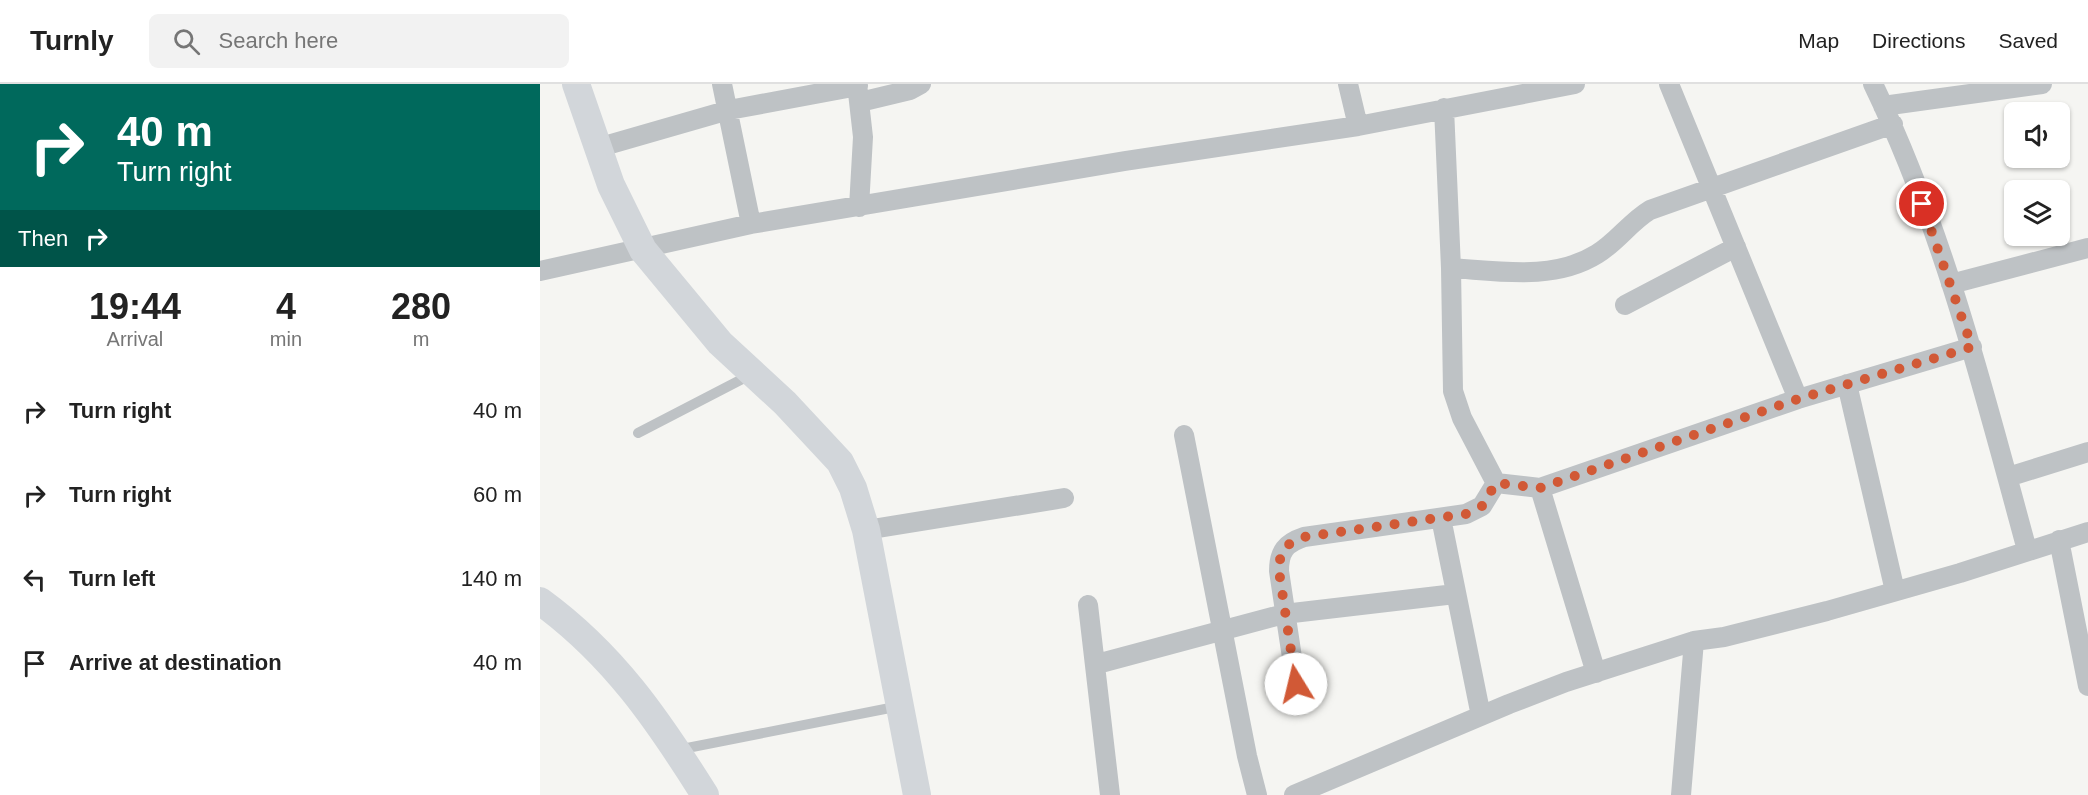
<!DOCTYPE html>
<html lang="en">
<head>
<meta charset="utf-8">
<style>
  body { margin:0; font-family:Arial,sans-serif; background:#f2f2f2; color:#222; height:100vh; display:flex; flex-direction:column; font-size:22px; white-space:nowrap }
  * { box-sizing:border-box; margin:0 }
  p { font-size:20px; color:#767676 }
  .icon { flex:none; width:33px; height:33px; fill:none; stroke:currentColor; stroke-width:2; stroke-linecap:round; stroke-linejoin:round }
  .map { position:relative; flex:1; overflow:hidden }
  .side { display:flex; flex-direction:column; background:#fff; width:540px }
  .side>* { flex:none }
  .guide { background:#00695c; color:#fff; overflow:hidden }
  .tools { position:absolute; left:1464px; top:18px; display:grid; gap:12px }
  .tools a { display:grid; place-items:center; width:66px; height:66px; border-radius:9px; background:#fff; box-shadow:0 2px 4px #0004; font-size:30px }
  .pin { position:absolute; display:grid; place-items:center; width:51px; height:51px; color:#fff; margin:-26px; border:3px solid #fff; border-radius:50%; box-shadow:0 2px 6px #0007 }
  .me { position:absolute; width:66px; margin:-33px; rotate:351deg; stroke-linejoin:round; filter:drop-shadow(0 0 4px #0008) }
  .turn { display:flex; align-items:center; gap:21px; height:126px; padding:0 18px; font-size:27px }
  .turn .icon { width:78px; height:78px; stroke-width:2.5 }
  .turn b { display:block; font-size:42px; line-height:51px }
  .then { display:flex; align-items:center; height:57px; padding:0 18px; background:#0003; gap:12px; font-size:22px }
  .eta { display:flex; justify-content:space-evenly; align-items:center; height:102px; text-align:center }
  .eta b { font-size:36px; font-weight:700; line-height:42px }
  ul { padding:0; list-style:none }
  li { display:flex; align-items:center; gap:18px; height:84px; padding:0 18px }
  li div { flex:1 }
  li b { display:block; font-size:22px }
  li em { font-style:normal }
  header { display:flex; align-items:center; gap:36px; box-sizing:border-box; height:84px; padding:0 30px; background:#fff; border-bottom:2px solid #e0e0e0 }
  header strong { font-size:28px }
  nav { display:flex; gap:33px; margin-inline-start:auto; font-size:21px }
  .search { width:420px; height:54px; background:#f2f2f2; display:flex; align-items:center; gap:15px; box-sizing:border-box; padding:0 21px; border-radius:9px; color:#767676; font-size:22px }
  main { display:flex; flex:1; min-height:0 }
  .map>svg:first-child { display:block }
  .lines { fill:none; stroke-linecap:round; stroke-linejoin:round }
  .lane { stroke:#bec2c5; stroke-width:10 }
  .street { stroke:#bec2c5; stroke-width:20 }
  .secondary { stroke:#d2d6da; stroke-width:28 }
  .route { stroke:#d15936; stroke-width:10; stroke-dasharray:0 18 }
</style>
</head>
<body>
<header>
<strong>Turnly</strong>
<div class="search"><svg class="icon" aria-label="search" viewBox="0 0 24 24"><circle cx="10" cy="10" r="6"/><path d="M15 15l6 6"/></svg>Search here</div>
<nav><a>Map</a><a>Directions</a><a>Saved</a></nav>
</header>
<main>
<section class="side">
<div class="guide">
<div class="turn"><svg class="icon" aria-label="right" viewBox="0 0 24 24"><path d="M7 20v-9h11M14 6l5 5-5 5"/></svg><div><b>40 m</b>Turn right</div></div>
<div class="then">Then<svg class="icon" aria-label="right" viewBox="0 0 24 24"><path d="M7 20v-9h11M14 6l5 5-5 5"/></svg></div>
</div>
<div class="eta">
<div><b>19:44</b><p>Arrival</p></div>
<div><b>4</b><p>min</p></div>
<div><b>280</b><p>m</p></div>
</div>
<ul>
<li><svg class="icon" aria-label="right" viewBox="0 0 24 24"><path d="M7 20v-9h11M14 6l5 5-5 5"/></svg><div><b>Turn right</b></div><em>40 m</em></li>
<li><svg class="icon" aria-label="right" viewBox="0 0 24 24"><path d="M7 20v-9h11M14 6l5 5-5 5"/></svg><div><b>Turn right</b></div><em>60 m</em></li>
<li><svg class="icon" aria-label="left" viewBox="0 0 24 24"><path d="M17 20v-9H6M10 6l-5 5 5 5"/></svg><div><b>Turn left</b></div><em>140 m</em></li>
<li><svg class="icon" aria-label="arrive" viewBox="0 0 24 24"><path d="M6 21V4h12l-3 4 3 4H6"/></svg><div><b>Arrive at destination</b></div><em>40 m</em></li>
</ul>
</section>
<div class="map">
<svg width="1548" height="711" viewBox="0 0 1548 711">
  <rect width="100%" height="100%" fill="#f5f5f2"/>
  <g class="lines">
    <path class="lane" d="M98,349l112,-58
      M137,666l223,-44"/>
    <path class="street" d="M182,0l29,140
      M317,0l6,53 -4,70
      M808,0l10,42
      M1129,0l129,315
      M1333,0c71,147 111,308 154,466
      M320,18l50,-12 11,-6
      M1343,22l159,-22
      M904,24l7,160 2,123 9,27 34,65 44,5 258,-89 174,-52
      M57,64l132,-38 129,-24
      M911,184c48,3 103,13 146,-14 20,-12 33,-32 53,-44l243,-86
      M0,187l211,-47 374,-63 233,-35 217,-42
      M1411,200l137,-36
      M1085,221l111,-58
      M1307,300l48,207
      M644,351l63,321 10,39
      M1468,393l80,-25
      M1000,404l56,185
      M901,434l40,198
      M326,446l198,-32
      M1519,456l29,146
      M548,521l22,190
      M557,580l187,-50 171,-20
      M756,600l-17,-113c0,-20 7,-28 25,-34l162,-23 16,-8 14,-23
      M754,711l215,-91 57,-22 128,-41 30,-4 103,-26 133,-38 128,-41
      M1141,711l13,-154"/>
    <path class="secondary" d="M36,0l35,101 32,65 77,93 65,60 55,59 13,26 13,42 51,265
      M0,517c73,53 118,119 165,194"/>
  </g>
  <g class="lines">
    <path class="route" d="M756,600l-17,-113c0,-20 7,-28 25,-34l162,-23 16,-8 14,-23 44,5 258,-89 174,-52 -50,-143"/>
  </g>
</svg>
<div class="tools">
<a><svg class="icon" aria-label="sound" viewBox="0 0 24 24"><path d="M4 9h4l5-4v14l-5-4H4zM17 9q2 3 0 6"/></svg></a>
<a><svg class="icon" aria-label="layers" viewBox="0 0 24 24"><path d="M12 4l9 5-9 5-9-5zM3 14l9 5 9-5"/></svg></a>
</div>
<div class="pin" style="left:1382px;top:120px;background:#d93025"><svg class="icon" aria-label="arrive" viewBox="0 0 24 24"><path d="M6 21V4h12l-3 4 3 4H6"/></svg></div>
<svg class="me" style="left:756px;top:600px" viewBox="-20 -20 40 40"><circle r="19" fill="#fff"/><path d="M0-13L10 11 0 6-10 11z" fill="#d15936"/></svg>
</div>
</main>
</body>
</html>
